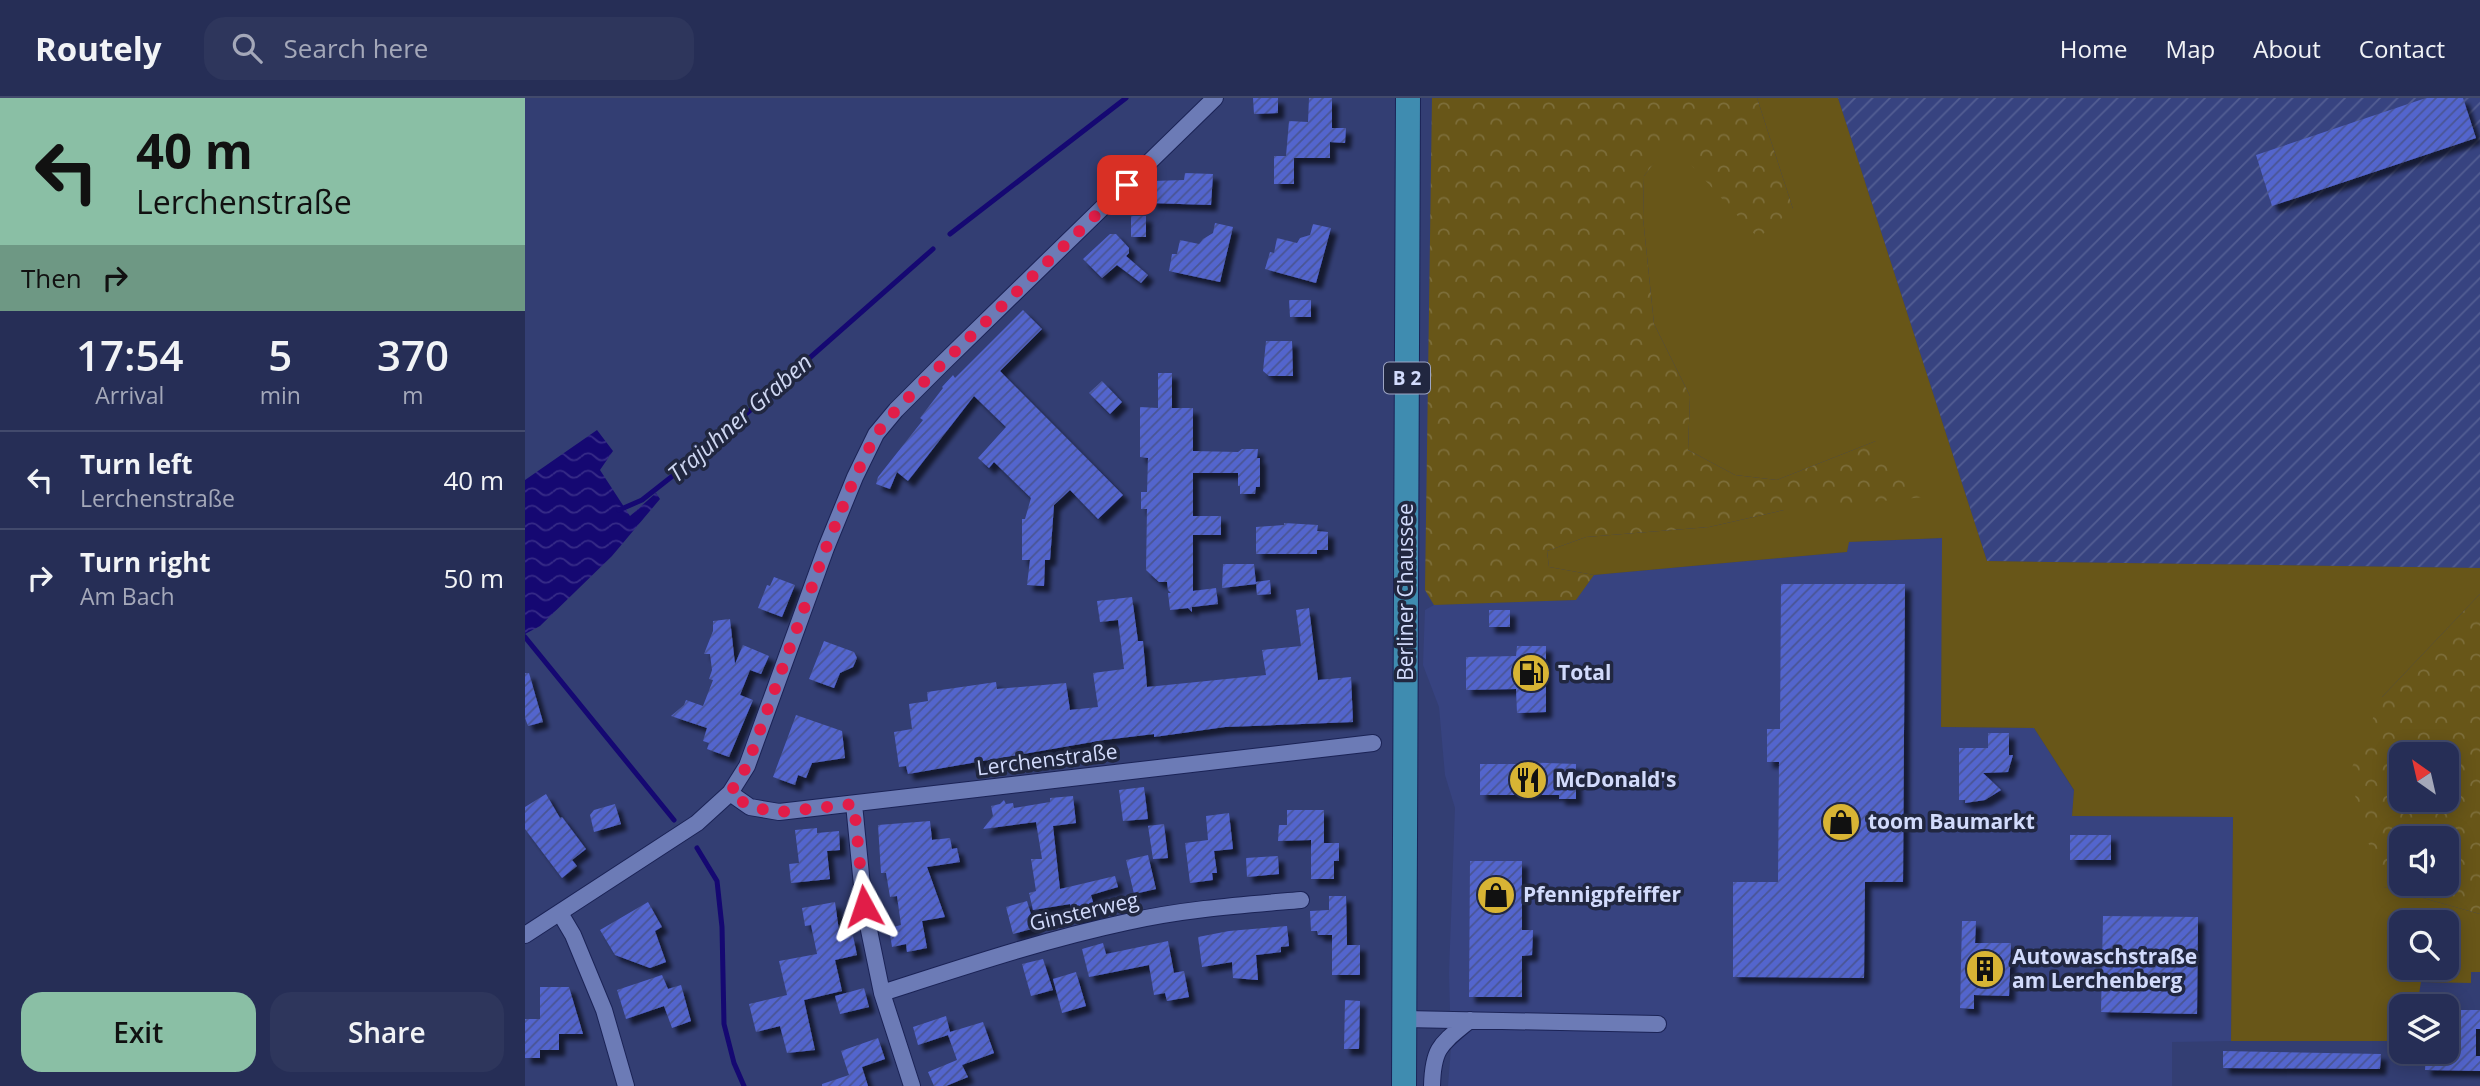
<!DOCTYPE html>
<html lang="en">
<head>
<meta charset="utf-8">
<style>
  body { margin:0; font-family:"Open Sans",sans-serif; background:#2e365c; color:#f1f3f6; height:100vh; display:flex; flex-direction:column; font-size:26px; white-space:nowrap }
  * { box-sizing:border-box; margin:0 }
  p { font-size:23px; color:#a4a8b9 }
  .icon { flex:none; width:38px; height:38px; fill:none; stroke:currentColor; stroke-width:2; stroke-linecap:round; stroke-linejoin:round }
  .map { position:relative; flex:1; overflow:hidden }
  .drawer { display:flex; flex-direction:column; background:#262e56; width:525px }
  .drawer>* { flex:none }
  .guide { background:#8abfa5; color:#111; overflow:hidden }
  .needle { width:46px; rotate:326deg }
  .controls { position:absolute; left:1864px; top:644px; display:grid; gap:14px }
  .controls a { display:grid; place-items:center; width:70px; height:70px; border-radius:14px; background:#262e56; box-shadow:0 4px 18px #0003,0 0 0 2px #424a6c; font-size:35px }
  .pin { position:absolute; display:grid; place-items:center; width:60px; height:60px; color:#fff; margin:-30px; border-radius:14px; box-shadow:0 4px 10px #0006 }
  .me { position:absolute; width:77px; margin:-38px; rotate:355deg; stroke-linejoin:round; filter:drop-shadow(0 0 5px #0008) }
  .turn { display:flex; align-items:center; gap:24px; height:147px; padding:0 21px; font-size:32px }
  .turn .icon { width:91px; height:91px; stroke-width:2.5 }
  .turn b { display:block; font-size:49px; line-height:60px }
  .then { display:flex; align-items:center; height:66px; padding:0 21px; background:#0003; gap:14px; font-size:26px }
  .eta { display:flex; justify-content:space-evenly; align-items:center; height:119px; text-align:center }
  .eta b { font-size:42px; font-weight:600; line-height:49px }
  .primary-button { display:flex; gap:14px; margin-top:auto; padding:14px 21px }
  .primary-button a { flex:1; height:80px; border-radius:21px; background:#8abfa5; color:#111; font-size:28px; font-weight:600; line-height:80px; text-align:center }
  .primary-button a+a { background:#2e365c; color:#f1f3f6 }
  ul { padding:0; list-style:none }
  li { display:flex; align-items:center; gap:21px; height:98px; padding:0 21px; border-top:2px solid #424a6c }
  li div { flex:1 }
  li b { display:block; font-size:26px }
  li em { font-style:normal }
  header { display:flex; align-items:center; gap:42px; box-sizing:border-box; height:98px; padding:0 35px; background:#262e56; border-bottom:2px solid #424a6c }
  header strong { font-size:33px }
  nav { display:flex; gap:38px; margin-inline-start:auto; font-size:24px }
  .search { width:490px; height:63px; background:#2e365c; display:flex; align-items:center; gap:18px; box-sizing:border-box; padding:0 24px; border-radius:21px; color:#a4a8b9; font-size:26px }
  main { display:flex; flex:1; min-height:0 }
  .map>svg:first-child { display:block }
  .built { fill:#374380 }
  .industrial { fill:url(#industrial-furrows) }
  .green { fill:#685618; fill-rule:evenodd }
  .forest { fill:url(#forest-crowns); fill-rule:evenodd }
  .water { fill:url(#water-waves) }
  .lines { fill:none; stroke-linecap:round; stroke-linejoin:round }
  .stream { stroke:#150872; stroke-width:5 }
  .building { fill:url(#building-hatch); filter:url(#shadow) }
  .street-casing { stroke:#1b2356; stroke-width:18 }
  .primary-casing { stroke:#1b2356; stroke-width:26 }
  .street { stroke:#6c7bb6; stroke-width:16 }
  .primary { stroke:#3f8cb0; stroke-width:24 }
  .route { stroke:#e11d48; stroke-width:12; stroke-dasharray:0 21.6 }
  .labels { text-anchor:middle; stroke-width:7; stroke-linejoin:round; paint-order:stroke }
  .shield { fill:#212740; stroke:#9da5c4; stroke-width:2 }
  .shield-label { font-size:19px; font-weight:bold; fill:#d2dbfc }
  .street-label { font-size:21px; fill:#d2dbfc; stroke:#212740 }
  .poi-label { font-size:21px; font-weight:bold; fill:#d2dbfc; stroke:#212740; text-anchor:start }
  .water-label { font-size:23px; font-style:italic; fill:#cfd7f2; stroke:#212740 }
</style>
</head>
<body>
<header>
<strong>Routely</strong>
<div class="search"><svg class="icon" aria-label="search" viewBox="0 0 24 24"><circle cx="10" cy="10" r="6"/><path d="M15 15l6 6"/></svg>Search here</div>
<nav><a>Home</a><a>Map</a><a>About</a><a>Contact</a></nav>
</header>
<main>
<section class="drawer">
<div class="guide">
<div class="turn"><svg class="icon" aria-label="left" viewBox="0 0 24 24"><path d="M17 20v-9H6M10 6l-5 5 5 5"/></svg><div><b>40 m</b>Lerchenstraße</div></div>
<div class="then">Then<svg class="icon" aria-label="right" viewBox="0 0 24 24"><path d="M7 20v-9h11M14 6l5 5-5 5"/></svg></div>
</div>
<div class="eta">
<div><b>17:54</b><p>Arrival</p></div>
<div><b>5</b><p>min</p></div>
<div><b>370</b><p>m</p></div>
</div>
<ul>
<li><svg class="icon" aria-label="left" viewBox="0 0 24 24"><path d="M17 20v-9H6M10 6l-5 5 5 5"/></svg><div><b>Turn left</b><p>Lerchenstraße</p></div><em>40 m</em></li>
<li><svg class="icon" aria-label="right" viewBox="0 0 24 24"><path d="M7 20v-9h11M14 6l5 5-5 5"/></svg><div><b>Turn right</b><p>Am Bach</p></div><em>50 m</em></li>
</ul>
<div class="primary-button"><a>Exit</a><a>Share</a></div>
</section>
<div class="map">
<svg width="1955" height="988" viewBox="0 0 1955 988">
  <defs>
    <pattern id="industrial-furrows" width="10" height="10" patternUnits="userSpaceOnUse" patternTransform="scale(1.75)"><rect width="10" height="10" fill="#374380"/><path d="M-1 1l2-2M0 10L10 0M9 11l2-2" fill="none" stroke="#535e93"/></pattern>
    <pattern id="forest-crowns" width="20" height="18" patternUnits="userSpaceOnUse" patternTransform="scale(1.75)"><rect width="20" height="18" fill="#685618"/><path d="M2 6a3 3 0 1 1 6 0M12 15a3 3 0 1 1 6 0" fill="none" stroke="#7d6e3a"/></pattern>
    <pattern id="water-waves" width="16" height="10" patternUnits="userSpaceOnUse" patternTransform="scale(1.75)"><rect width="16" height="10" fill="#150872"/><path d="M0 5q4-4 8 0t8 0" fill="none" stroke="#362b87"/></pattern>
    <pattern id="building-hatch" width="6" height="6" patternUnits="userSpaceOnUse" patternTransform="scale(1.75)"><rect width="6" height="6" fill="#5365cd"/><path d="M-1 1l2-2M0 6l6-6M5 7l2-2" fill="none" stroke="#4a5593"/></pattern>
    <filter id="shadow"><feDropShadow dx="6" dy="6" stdDeviation="2" flood-color="#0009"/></filter>
  </defs>
  <rect width="100%" height="100%" fill="#333e73"/>
  <path class="built" d="M1418,440l-2,189 93,1 40,63 -2,25 161,1 -2,224 -59,1v44h-724l3,-38 -2,-75 6,-165 -10,-33 -6,-68 -16,-42 2,-55 9,-5 142,-5 18,-25 253,-23 1,-10z"/>
  <path class="industrial" d="M1313,0h642v470l-493,-7z"/>
  <path class="green" d="M1232,0h81l149,463 493,7v26l-98,103 2,190 96,27v58h-9v11l-50,-1 -4,24h-16v35h-170l2,-224 -161,-1 2,-26 -40,-62 -93,-1 1,-189 -93,4 -2,10 -253,23 -45,-8 -2,-16 39,-14 123,-10 75,-17 92,-69 -99,39 -42,-5 -47,-25 2,-54 -36,-72 -11,-106 1,-42 25,-35 124,68zM1876,824h46v46h-46z"/>
  <path class="forest" d="M907,0h325l36,111 -35,29 -88,-96 -26,34 -1,42 11,106 36,72 -2,54 47,25 42,5 99,-39 49,56 -141,13 -75,17 -123,10 -39,14 2,16 45,8 -18,25 -142,5 -9,-15z
    M1955,496v320l-96,-27 -23,-65 -11,-50 32,-75zM1876,656h46v46h-46zM1876,740h46v46h-46z"/>
  <path class="water" d="M72,332l16,21 -13,19 30,46 26,-23 4,6 -48,57 -72,70 -15,8v-154z"/>
  <g class="lines">
    <path class="stream" d="M425,136l176,-136
      M94,412l23,-10 61,-48 230,-203
      M0,539l149,183
      M172,750l20,33 5,46 2,97 10,39 10,23"/>
  </g>
  <path class="building" d="M728,0h25v15l-24,1z
    M784,0h23v30h14l-1,15 -15,-1v16h-36v26h-20v-28h12l3,-35 19,1z
    M1901,0h37l13,40 -204,68 -16,-51z
    M660,75l28,1 -2,31 -61,-2 1,-22 33,-1z
    M606,118h15v21h-15z
    M690,125l18,4 -13,55 -51,-11 3,-17h5l3,-14 19,4 4,-5 10,-6z
    M788,126l18,4 -15,55 -51,-14 5,-17 4,1 3,-15 20,5 3,-5 10,-3z
    M585,136h6l13,14v5l-3,3 22,19 -7,8 -24,-18 -15,13 -19,-19z
    M764,202h22v17h-21z
    M498,212l19,19 -42,42 123,124 -25,24 -28,-29 -16,15 -4,55h-5l-1,26 -17,-1 3,-25h-8v-41h3l6,-21 -37,-36 -5,6 -11,-10 28,-31 -32,-31 -66,85 -11,-9 -7,17 -14,-5 2,-7 45,-57 -3,-2 23,-30 -1,-1 11,-12 2,3z
    M741,243h26l1,35h-24l-6,-5z
    M633,275h14v35h21v43l45,1 4,-3h16l-1,9h3v29h-4l-1,7h-15v-8h-2v-13h-45v43h28v19h-28v56l23,-3 2,16 -26,3v5l-4,-4 -18,2 -2,-17h3l-3,-3 -1,-8h-8l-13,-12 1,-61h-6v-17h6l1,-34 -8,-1v-50l18,1z
    M577,283l20,21 -12,12 -21,-21z
    M759,425l34,2 -1,6 11,1v18h-11v4h-61v-27l28,-2z
    M698,466h31l2,20 -34,4z
    M249,479l21,8 -13,32 -24,-9 9,-23 3,1z
    M745,482l1,14 -14,1 -1,-13z
    M1256,486h124l-2,298h-38l-1,96 -131,-1v-95h45l1,-120h-12v-33h13z
    M607,499l6,44h5l4,46 119,-12 -4,-25 39,-4 -5,-36 13,-2 9,72 33,-3 2,45 -128,5 -71,10v-3l-50,6 -196,34 -2,-8 -7,1 -5,-35 18,-3 -3,-25 19,-3 -1,-9 69,-10 1,7 69,-6 4,27 28,-3 -5,-34 31,-4 -6,-49 -18,2 -3,-21z
    M964,512h21v17h-21z
    M205,521l5,45 8,-19 26,11 -8,18 -11,-4 -10,25 13,5 -24,57 -22,-8 2,-6 -6,-2 4,-13 -36,-12 13,-11 2,-5 17,6 10,-26 -4,-1 3,-9 -2,-16h-6l9,-23v-10z
    M299,543l30,11 3,6 -4,9 -13,6 -6,15 -25,-9z
    M992,548h29v66l-29,1 -1,-24 -50,1v-33l50,-1z
    M0,575h4l14,49 -15,4 -3,-8z
    M271,617l46,16 3,27 -33,5 -6,15 -8,-3 -3,10 -22,-8z
    M1463,635h21v22h4l-5,17 -25,1 18,17 -16,10 -20,3v-3h-6v-52h29z
    M994,664l57,2v35h-17v-4h-79v-31h39z
    M619,689l4,32 -25,2 -4,-31z
    M21,696l14,24 2,-1 24,32 -14,11 5,6 -15,12 -37,-49v-22z
    M548,698l3,27 -23,3 7,63 55,-13 3,11 -27,8 5,18 -22,6 -4,-15 -37,6 -4,-17 7,-2 -5,-32h11l-6,-37 -53,7 10,-13 -2,-10 9,-2 4,-4 2,4 7,-1 1,5 36,-6v-4z
    M90,706l6,20 -27,8 -4,-17 4,-5z
    M762,712h37v33h15v18h-5v18h-23v-39l-33,1 1,-16h8z
    M704,715l4,36 -19,2 3,22h-5l1,7 -23,3 -5,-40 23,-3 -2,-24z
    M405,723l2,19 18,-2 2,11 5,-1 3,14 -33,5 18,50 -23,4 5,27 -20,4 -1,-8 -14,3 -3,-19 12,-3 -4,-29 -7,1 -4,-24h-5l-3,-48z
    M639,726l4,34 -15,1 -5,-33z
    M292,730v5l22,-2 1,19 -13,1 3,28 -39,4 -2,-19 10,-1 -4,-33z
    M1545,737h41v25h-41z
    M623,757l8,34 -22,5 -8,-34z
    M753,758l1,18 -32,3 -1,-19z
    M945,763h52v69h11l-1,25 -10,1v41h-53z
    M804,798h17l1,49h13v30h-28v-40h-14l-1,-4h-6l-1,-20 19,-1z
    M502,803l8,27 -22,6 -7,-27z
    M123,804l14,25 -7,4 11,31 -16,6 -35,-13 -15,-25z
    M310,804l5,36 13,-2 4,19 -22,5 7,31 -38,9 11,50 -28,3 -7,-27 -24,6 -7,-28 38,-9 -8,-34 38,-7 -6,-29 -6,1 -3,-18z
    M1578,818l95,1 -1,97 -96,-2z
    M1437,823h14l-1,22h36l-2,53 -35,-1v14l-14,-1z
    M762,828l2,20 -8,1v5l-25,3 2,25 -25,-2 -1,-16 -30,5 -4,-30 31,-6z
    M643,843l6,32 10,-2 5,26 -22,4 -2,-8 -11,2 -5,-30 -60,12 -7,-28 21,-6 3,11z
    M518,861l10,31 -22,6 -9,-32z
    M551,874l10,34 -24,7 -9,-34z
    M137,877l6,14 13,-4 10,36 -19,7 -8,-22 -38,13 -9,-29z
    M15,889h29l14,47h-24v16h-19v8h-15v-39h15z
    M339,890l5,19 -29,7 -5,-18z
    M820,902l15,1 -1,48h-15z
    M1922,912h33v19h-4v27h4v15l-55,-1 1,-16 21,1z
    M421,918l4,16 33,-10 11,31 -32,12 6,12 -22,9h-12l-6,-14 29,-12 -9,-25 -30,10 -5,-18z
    M353,940l7,21 -23,8 6,19h-46v-2l27,-9 -8,-24z
    M1698,953l158,3 -1,15 -157,-1z"/>
  <g class="lines">
    <defs>
      <path id="street" d="M205,695l20,14 29,5 594,-69
        M329,706l10,102 18,87 30,93
        M35,815l13,22 31,75 22,76
        M0,837l172,-112 33,-30 17,-27 79,-218 29,-71 21,-43 20,-24 47,-47 272,-265
        M357,895c81,-26 161,-53 245,-71 57,-13 116,-17 174,-22
        M880,921l253,5
        M907,988c1,-39 9,-42 38,-66"/>
      <path id="primary" d="M879,988l4,-988"/>
    </defs>
    <use href="#street" class="street-casing"/>
    <use href="#primary" class="primary-casing"/>
    <use href="#street" class="street"/>
    <use href="#primary" class="primary"/>
  </g>
  <g class="lines">
    <path class="route" d="M339,808l-10,-102 -75,8 -29,-5 -20,-14 17,-27 79,-218 29,-71 21,-43 20,-24 47,-47 184,-178"/>
  </g>
  <defs>
    <symbol id="fuel-disc" viewBox="-11 -11 22 22"><circle r="9.5" fill="#d8b434" stroke="#212740"/><path d="M-5.5-6h7V0h2V4h1.3V-2.5L3-4.5l.8-.8L6-3V5H2.5V1h-1V6h-7ZM-4.2-4.7v3.2H.2V-4.7Z" fill="#111"/></symbol>
    <symbol id="restaurant-disc" viewBox="-11 -11 22 22"><circle r="9.5" fill="#d8b434" stroke="#212740"/><path d="M-5-6h1v4h1v-4h1v4h1v-4h1v5L-1.5 .5V6h-2V.5L-5-1ZM5-6V6H3V1.5H1.5Q1.5-4 5-6Z" fill="#111"/></symbol>
    <symbol id="shop-disc" viewBox="-11 -11 22 22"><circle r="9.5" fill="#d8b434" stroke="#212740"/><path d="M-5-2.5h2.3a2.7 3.5 0 0 1 5.4 0H5L5.5 6h-11ZM-1.5-2.5h3a1.5 2.3 0 0 0-3 0Z" fill="#111"/></symbol>
    <symbol id="building-disc" viewBox="-11 -11 22 22"><circle r="9.5" fill="#d8b434" stroke="#212740"/><path d="M-4-6H4V6H1V3H-1V6H-4ZM-2.5-4.3h1.7v1.8h-1.7ZM.8-4.3h1.7v1.8H.8ZM-2.5-1h1.7V.8h-1.7ZM.8-1h1.7V.8H.8Z" fill="#111"/></symbol>
  </defs>
  <g fill-rule="evenodd">
    <use href="#fuel-disc" x="984" y="553" width="44" height="44"/>
    <use href="#restaurant-disc" x="981" y="660" width="44" height="44"/>
    <use href="#shop-disc" x="1294" y="702" width="44" height="44"/>
    <use href="#shop-disc" x="949" y="775" width="44" height="44"/>
    <use href="#building-disc" x="1438" y="849" width="44" height="44"/>
  </g>
  <g class="labels">
    <rect class="shield" x="859" y="264.5" width="46" height="31" rx="5"/>
    <g class="shield-label">
      <text x="882" y="287">B 2</text>
    </g>
    <g class="street-label">
      <text transform="translate(881 494) rotate(-90)" y="7">Berliner Chaussee</text>
      <text transform="translate(522 662) rotate(-7)" y="7">Lerchenstraße</text>
      <text transform="translate(559 814) rotate(-13)" y="7">Ginsterweg</text>
    </g>
    <g class="poi-label">
      <text x="1033" y="582">Total</text>
      <text x="1030" y="689">McDonald's</text>
      <text x="1343" y="731">toom Baumarkt</text>
      <text x="998" y="804">Pfennigpfeiffer</text>
      <text x="1487" y="866">Autowaschstraße<tspan x="1487" dy="24">am Lerchenberg</tspan></text>
    </g>
    <g class="water-label">
      <text transform="translate(215 320) rotate(-41)" y="8">Trajuhner Graben</text>
    </g>
  </g>
</svg>
<div class="controls">
<a><svg class="needle" viewBox="-14 -14 28 28"><path d="M0-13l5 13h-10z" fill="#e53935"/><path d="M0 13l5-13h-10z" fill="#a4a8b9"/></svg></a>
<a><svg class="icon" aria-label="sound" viewBox="0 0 24 24"><path d="M4 9h4l5-4v14l-5-4H4zM17 9q2 3 0 6"/></svg></a>
<a><svg class="icon" aria-label="search" viewBox="0 0 24 24"><circle cx="10" cy="10" r="6"/><path d="M15 15l6 6"/></svg></a>
<a><svg class="icon" aria-label="layers" viewBox="0 0 24 24"><path d="M12 4l9 5-9 5-9-5zM3 14l9 5 9-5"/></svg></a>
</div>
<div class="pin" style="left:602px;top:87px;background:#d93025"><svg class="icon" aria-label="arrive" viewBox="0 0 24 24"><path d="M6 21V4h12l-3 4 3 4H6"/></svg></div>
<svg class="me" style="left:339px;top:808px" viewBox="-20 -20 40 40"><path d="M0-17L14 15 0 8-14 15z" fill="#e11d48" stroke="#fff" stroke-width="4"/></svg>
</div>
</main>
</body>
</html>
